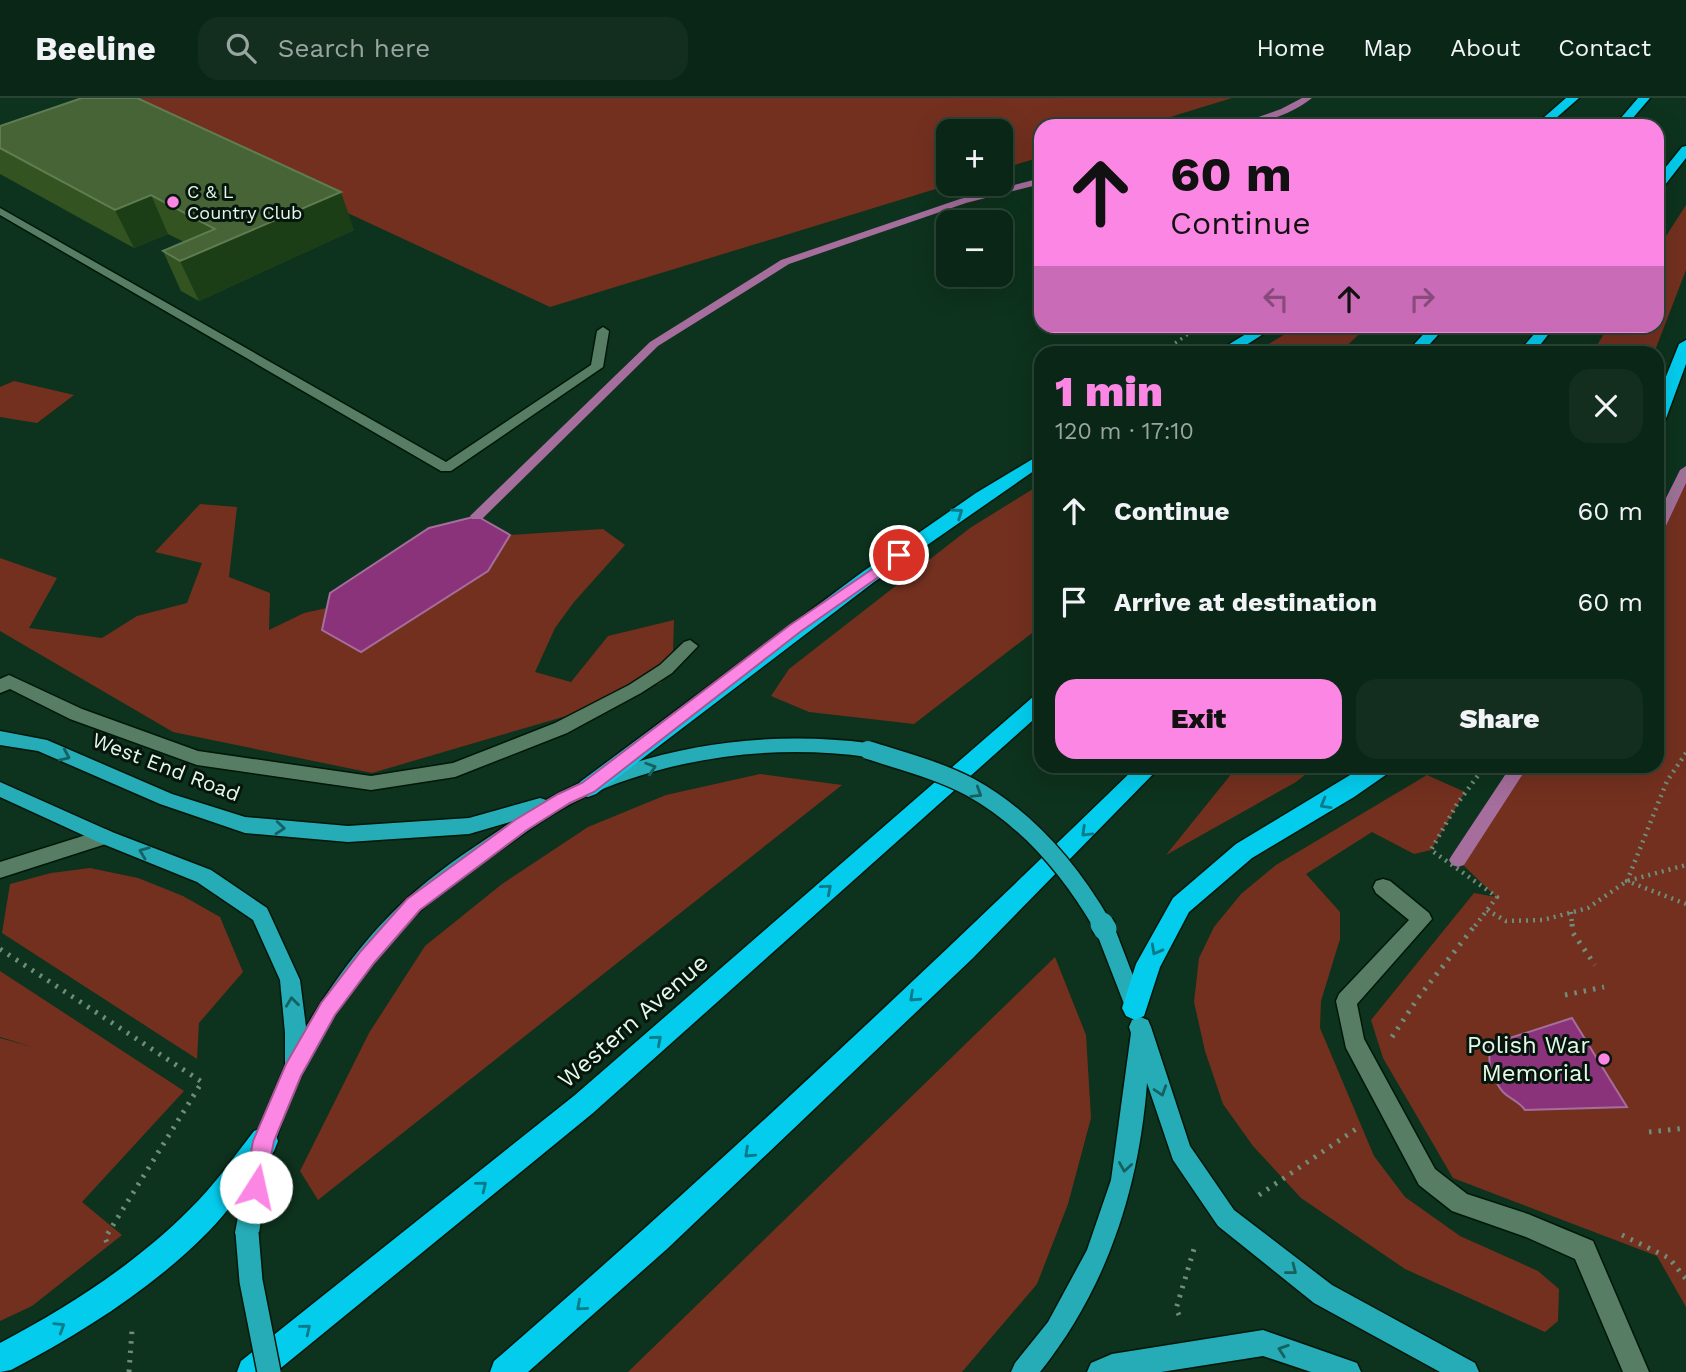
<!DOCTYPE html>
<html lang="en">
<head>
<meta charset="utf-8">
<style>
  body { margin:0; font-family:"Work Sans",sans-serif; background:#132e1f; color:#f1f3f6; height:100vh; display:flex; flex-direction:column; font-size:26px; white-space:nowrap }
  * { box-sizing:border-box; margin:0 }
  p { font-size:23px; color:#99a5a1 }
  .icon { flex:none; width:38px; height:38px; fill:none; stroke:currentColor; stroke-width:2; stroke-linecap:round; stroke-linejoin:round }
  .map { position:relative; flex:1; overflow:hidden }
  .drawer { position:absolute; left:1034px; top:248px; width:630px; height:427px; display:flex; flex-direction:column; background:#0a2616; border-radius:21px; box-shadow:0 7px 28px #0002,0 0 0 2px #2a4335 }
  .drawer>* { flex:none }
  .guide { position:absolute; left:1034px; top:21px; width:630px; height:214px; border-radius:21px; box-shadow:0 7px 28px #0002,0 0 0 2px #2a4335; background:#fc86e4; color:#111; overflow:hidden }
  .fabs { position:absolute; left:936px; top:21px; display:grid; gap:14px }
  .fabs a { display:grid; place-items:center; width:77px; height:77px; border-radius:14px; background:#0a2616; box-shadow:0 7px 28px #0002,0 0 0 2px #2a4335; font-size:35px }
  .pin { position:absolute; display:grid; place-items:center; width:60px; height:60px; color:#fff; margin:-30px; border:4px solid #fff; border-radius:50%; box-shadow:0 2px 7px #0007 }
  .me { position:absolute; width:77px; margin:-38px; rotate:10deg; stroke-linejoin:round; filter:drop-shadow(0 0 5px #0008) }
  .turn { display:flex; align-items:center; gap:24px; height:147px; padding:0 21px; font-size:32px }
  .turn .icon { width:91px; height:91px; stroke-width:2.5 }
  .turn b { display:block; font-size:49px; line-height:60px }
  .lanes { display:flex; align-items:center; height:66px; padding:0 21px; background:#0003; justify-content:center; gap:35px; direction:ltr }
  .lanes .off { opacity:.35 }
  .round { display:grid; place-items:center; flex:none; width:74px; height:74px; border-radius:21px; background:#132e1f }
  .overview { display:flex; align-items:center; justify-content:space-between; height:119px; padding:0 21px }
  h1 { font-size:42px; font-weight:800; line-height:52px; color:#fc86e4 }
  .button { display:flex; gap:14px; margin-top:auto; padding:14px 21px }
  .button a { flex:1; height:80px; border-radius:21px; background:#fc86e4; color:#111; font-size:28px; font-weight:800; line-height:80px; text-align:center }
  .button a+a { background:#132e1f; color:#f1f3f6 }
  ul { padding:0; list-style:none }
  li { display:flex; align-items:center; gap:21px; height:91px; padding:0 21px }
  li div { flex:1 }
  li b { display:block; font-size:26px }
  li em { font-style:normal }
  header { display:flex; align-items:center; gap:42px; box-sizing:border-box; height:98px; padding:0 35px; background:#0a2616; border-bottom:2px solid #2a4335 }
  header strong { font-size:33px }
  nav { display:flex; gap:38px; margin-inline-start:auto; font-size:24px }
  .search { width:490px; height:63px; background:#132e1f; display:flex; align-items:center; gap:18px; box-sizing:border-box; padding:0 24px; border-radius:21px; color:#99a5a1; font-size:26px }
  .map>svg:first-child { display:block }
  .green { fill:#73301f }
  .water { fill:#8a337a; stroke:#a56e9c; stroke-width:2 }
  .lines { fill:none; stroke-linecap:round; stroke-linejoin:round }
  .stream { fill:#a56e9c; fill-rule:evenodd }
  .minor-casing { stroke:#001809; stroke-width:3 }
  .major-casing { stroke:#001809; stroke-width:3 }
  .highway-casing { stroke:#001809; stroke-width:3 }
  .path-far3 { stroke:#708d7b; stroke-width:2.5; stroke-dasharray:1 3.5; stroke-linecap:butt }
  .path-far2 { stroke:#708d7b; stroke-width:3.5; stroke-dasharray:2 4.5; stroke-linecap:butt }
  .path-far1 { stroke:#708d7b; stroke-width:4.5; stroke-dasharray:2 5; stroke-linecap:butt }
  .path { stroke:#708d7b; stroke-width:5; stroke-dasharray:2.5 7; stroke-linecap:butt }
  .minor { fill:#577d64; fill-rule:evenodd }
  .major { fill:#25acb6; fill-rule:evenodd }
  .highway { fill:#04cced; fill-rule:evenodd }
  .major-bridge-far1-casing { stroke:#001809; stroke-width:21; stroke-linecap:butt }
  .major-bridge-casing { stroke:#001809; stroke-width:26; stroke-linecap:butt }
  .major-bridge-far1 { stroke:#25acb6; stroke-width:18 }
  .major-bridge { stroke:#25acb6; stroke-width:23 }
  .wall { fill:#335320 }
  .shaded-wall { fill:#1c3e16 }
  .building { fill:#466436; stroke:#5f7c52; stroke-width:2 }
  .oneway { stroke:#057a88 }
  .oneway2 { stroke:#166162 }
  .route { fill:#fc86e4; stroke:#a45794; stroke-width:2 }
  .poi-dot { fill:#fc86e4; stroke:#07160d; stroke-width:2.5 }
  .labels { text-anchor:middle; stroke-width:6; stroke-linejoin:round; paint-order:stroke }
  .far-poi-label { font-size:18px; fill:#e5f9eb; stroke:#07160d; text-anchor:start }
  .street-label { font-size:21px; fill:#e5f9eb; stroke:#07160d }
  .near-street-label { font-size:24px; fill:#e5f9eb; stroke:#07160d }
  .near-poi-label { font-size:24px; fill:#e5f9eb; stroke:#07160d; text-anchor:end }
</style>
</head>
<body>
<header>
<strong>Beeline</strong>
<div class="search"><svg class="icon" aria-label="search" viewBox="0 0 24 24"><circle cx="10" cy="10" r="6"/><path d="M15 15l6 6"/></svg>Search here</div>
<nav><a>Home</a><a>Map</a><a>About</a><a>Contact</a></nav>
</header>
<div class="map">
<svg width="1686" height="1274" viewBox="0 0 1686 1274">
  <rect width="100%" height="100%" fill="#0d321d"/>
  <path class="green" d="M100,0h1132l-91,28h-100v31l-40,12v-38h-53v53h4l-402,123z
    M1686,107v65l-32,83h-62l17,-27h48v-76z
    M1298,228h70l-29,27h-85z
    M14,283l60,14 -37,28 -37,-6v-30z
    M1686,372v837l-29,-51 -204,-78 -70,-120 -12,-38 103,-127 22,4 -38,-37 62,-93 137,-1v-236z
    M1041,386v141l-5,5 -122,94 -105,-12 -38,-16 18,-27 181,-141z
    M200,406l37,3 -8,70 41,16 -1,37 35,-17 23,-5 -5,22 166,-59 22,-36 93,-6 22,16 -51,57 -19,26 -20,44 36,10 37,-46 66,-16 -1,32 -12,31 -81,29 -208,61 -199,-41 -173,-101v-73l57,20 -28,50 73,10 35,-22 50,-13 15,-40 -47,-11z
    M1237,669h78l-19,15 -130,73z
    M760,676l82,11 -524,415 -18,-29 69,-138 56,-87 77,-62 86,-57 78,-32z
    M1427,677l38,17 -34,58 -17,4 -42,-22 -66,42 34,38v27l-19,62 -1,27 54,128 31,41 55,39 78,35 21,18 -1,32 -13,11 -140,-63 -104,-71 -48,-52 -30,-42 -18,-53 -11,-49 5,-44 15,-31 27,-33 35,-29z
    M90,770l48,10 45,18 37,21 23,55 -44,51 -2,36 -195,-126 8,-49 41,-11z
    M1055,859l31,78 5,83 -23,86 -31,80 -75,88h-334z
    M0,873l184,120 -102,111 40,33 -90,71 -32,15v-283l36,10 -36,-11z"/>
  <path class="water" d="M477,418l33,19 -22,36 -127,81 -39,-22 8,-37 99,-65z
    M1572,920l55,89 -102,3c-5,-8 -15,-11 -22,-18 -10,-12 -17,-29 -12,-43l-3,-4z"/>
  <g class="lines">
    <path class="stream" d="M1302,0h10c-20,16 -53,28 -79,28l48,-17z
      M1041,80v6l-75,19 -177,61 -131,82 -176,173h-10l-2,-3 180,-174 131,-82 179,-61z
      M1686,368v17l-22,47 -7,4v-18l23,-46z
      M1511,668h17l-64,99 -6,2 -6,-2 -3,-5 3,-5z"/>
    <defs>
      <path id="minor" d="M0,110l446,254 145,-97 6,-34 6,-4 6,4 -6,36 -152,104h-10l-441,-256z
        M690,542l8,6 -26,27 -31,20 -74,40 -112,44 -84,13 -174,-25 -127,-46 -60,-30 -10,4v-14l9,-4 73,34 116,42 173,25 82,-13 102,-40 74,-38 31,-20 24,-23z
        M105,731l7,3 2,5 -2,5 -112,36v-16z
        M1383,781l7,2 39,32 3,6 -75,85 7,35 71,130 32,25 61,20 65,27 56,131h-26l-48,-113 -49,-22 -74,-26 -33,-26 -73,-137 -10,-47 3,-7 70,-74 -33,-27 -3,-6 3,-6z"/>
      <path id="major" d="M0,633l47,9 125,54 73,23 103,9 121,-8 71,-20 6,2c95,-53 215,-71 322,-57l6,2 3,5 -3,5 -6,2c-92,-13 -189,-1 -275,36 -33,14 -61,35 -90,55 -28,19 -56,38 -81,61 -67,63 -123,151 -149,240 -8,28 -9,56 -14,84l-4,8 -8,4 -8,-4 -4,-8 15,-83 35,-84v-33l-5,-53 -27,-60 -56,-38 -99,-40 -98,-45v-15l112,50 99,38 56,38 33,72 6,47c30,-50 66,-99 111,-137 30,-26 63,-47 96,-69l-44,13 -121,8 -103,-9 -85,-29 -122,-53 -38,-6z
        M1105,822l7,3 3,6 30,78 -3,7 -7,3 -7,-3 -33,-85 3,-6z
        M1140,919l8,3 3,7 39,119 44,64 98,75 143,78 4,9h-39l-126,-69 -96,-77 -45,-66 -26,-77c-8,106 -40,205 -107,289h-29l4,-9 33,-41 39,-72 24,-70 20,-147 -2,-6 3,-7z
        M1263,1232l94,33 4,9h-50l-48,-16 -102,16h-74l4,-9 21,-9z"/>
      <path id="highway" d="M1566,0h13l-32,28h-13z
        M1638,0h12l-24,28h-12z
        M1686,48v12l-25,32 -4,1v-13l25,-31z
        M1259,228h17l-44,28h-19z
        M1431,228h15l-25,28h-16z
        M1541,228h14l-22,28h-16z
        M1686,242v24l-21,57 -8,5v-27l22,-55z
        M1041,356v12l-167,116 -278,212 -8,3 -8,-3 -3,-6 3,-6 281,-209 115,-80z
        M1041,595v20l-448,400 -317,259h-39l4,-11 334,-266 459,-399z
        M1137,668h24l-188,192 -306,291 -139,123h-38l4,-11c221,-191 433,-391 643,-595z
        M1365,668h27l-2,6 -36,25 -102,61 -63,54 -29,55 -16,49 -9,4 -9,-4 -4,-8 14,-44 37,-66 63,-54z
        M264,1029l10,4 4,10 -4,10c-22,26 -41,55 -65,80 -57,58 -126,101 -198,139l-11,2v-29c68,-36 134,-78 189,-133 25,-24 44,-52 65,-79z"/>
    </defs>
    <use href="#minor" class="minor-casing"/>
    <use href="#major" class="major-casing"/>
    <use href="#highway" class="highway-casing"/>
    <path class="path-far3" d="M1495,28l14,-9"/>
    <path class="path-far2" d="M1159,256l41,-28
      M1657,431l29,-60"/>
    <path class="path-far1" d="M1686,655l-19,28 -40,100 59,23
      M1487,812l19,11 37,-1 45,-12 39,-27 59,-16
      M1571,814l1,14
      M1475,828l22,-29 -66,-47 26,-46 28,-38"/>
    <path class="path" d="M1572,826l1,9 22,32
      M0,851l202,133 -97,156 3,7
      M1565,897l39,-8
      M1392,939l26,-39 58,-74
      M1649,1034l37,-4
      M1259,1097l100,-68
      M1622,1137l47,23 17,21
      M1179,1217l-3,-6 18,-60 4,-4
      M129,1274l3,-42"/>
    <use href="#minor" class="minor"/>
    <use href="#major" class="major"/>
    <use href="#highway" class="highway"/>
    <defs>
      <path id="major-bridge-far1" d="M868,652c34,11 70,20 102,37 58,32 100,82 133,139"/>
      <path id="major-bridge" d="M1102,826l3,5
        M247,1135l4,48 18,91"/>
    </defs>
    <use href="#major-bridge-far1" class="major-bridge-far1-casing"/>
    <use href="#major-bridge" class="major-bridge-casing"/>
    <use href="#major-bridge-far1" class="major-bridge-far1"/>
    <use href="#major-bridge" class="major-bridge"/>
  </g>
  <path class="wall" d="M0,28l354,104 -155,71 -18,-10 -18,-40 21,-9 -16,-8 -34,14 -134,-74z"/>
  <path class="shaded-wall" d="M341,94l13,38 -155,71 -19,-40z
    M151,97l17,39 -34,14 -19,-38z"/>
  <path class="building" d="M82,0h55l204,94 -161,69 -17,-10 52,-22 -64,-34 -36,15 -115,-62v-22z"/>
  <defs><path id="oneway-chevron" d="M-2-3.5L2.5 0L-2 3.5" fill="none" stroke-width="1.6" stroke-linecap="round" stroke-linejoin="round" transform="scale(1.75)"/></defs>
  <g class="oneway">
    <use href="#oneway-chevron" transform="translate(958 415) rotate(-35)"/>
    <use href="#oneway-chevron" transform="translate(1325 706) rotate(150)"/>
    <use href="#oneway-chevron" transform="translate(1086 734) rotate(136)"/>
    <use href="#oneway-chevron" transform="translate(827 791) rotate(-41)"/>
    <use href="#oneway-chevron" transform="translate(1156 852) rotate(119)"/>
    <use href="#oneway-chevron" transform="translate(914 899) rotate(137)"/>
    <use href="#oneway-chevron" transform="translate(657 942) rotate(-41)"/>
    <use href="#oneway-chevron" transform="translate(749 1055) rotate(137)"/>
    <use href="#oneway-chevron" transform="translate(482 1088) rotate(-39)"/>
    <use href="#oneway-chevron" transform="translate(581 1208) rotate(139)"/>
    <use href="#oneway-chevron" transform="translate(60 1229) rotate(-32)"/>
    <use href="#oneway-chevron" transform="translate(306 1231) rotate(-39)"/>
  </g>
  <g class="oneway2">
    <use href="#oneway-chevron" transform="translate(65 658) rotate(24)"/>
    <use href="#oneway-chevron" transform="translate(651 670) rotate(-18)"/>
    <use href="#oneway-chevron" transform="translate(977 695) rotate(32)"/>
    <use href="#oneway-chevron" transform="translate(280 730) rotate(5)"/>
    <use href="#oneway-chevron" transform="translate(144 754) rotate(-159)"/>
    <use href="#oneway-chevron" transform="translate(292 904) rotate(-97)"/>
    <use href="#oneway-chevron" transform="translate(1161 993) rotate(72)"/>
    <use href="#oneway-chevron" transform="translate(1125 1069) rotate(99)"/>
    <use href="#oneway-chevron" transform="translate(1292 1172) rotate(38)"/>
    <use href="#oneway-chevron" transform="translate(1283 1252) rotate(-161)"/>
  </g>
  <path class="route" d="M899,453l7,4 -2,4 -104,73 -206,160 -24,11 -43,27 -107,80 -46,53 -39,52 -34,61 -27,65 -11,54 -7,3 -8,-3 -3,-8 8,-46 33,-77 35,-61 40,-52 46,-52 108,-79 43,-26 24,-11 208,-158z"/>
  <g class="poi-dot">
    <circle cx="173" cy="104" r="7"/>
    <circle cx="1604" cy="961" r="7"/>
  </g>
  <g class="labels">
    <g class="far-poi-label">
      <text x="187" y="100">C &amp; L<tspan x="187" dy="21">Country Club</tspan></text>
    </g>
    <g class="street-label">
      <text transform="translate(166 669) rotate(21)" y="7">West End Road</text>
    </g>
    <g class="near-street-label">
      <text transform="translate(633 923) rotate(-41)" y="8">Western Avenue</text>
    </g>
    <g class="near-poi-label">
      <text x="1590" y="955">Polish War<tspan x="1590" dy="28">Memorial</tspan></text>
    </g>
  </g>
</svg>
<div class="fabs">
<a>+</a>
<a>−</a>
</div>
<div class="pin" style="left:899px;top:457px;background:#d93025"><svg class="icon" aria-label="arrive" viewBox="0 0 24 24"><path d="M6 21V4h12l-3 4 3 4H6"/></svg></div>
<svg class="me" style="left:256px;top:1089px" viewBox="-20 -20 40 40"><circle r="19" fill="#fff"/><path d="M0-13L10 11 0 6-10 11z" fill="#fc86e4"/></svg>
<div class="guide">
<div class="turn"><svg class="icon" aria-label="ahead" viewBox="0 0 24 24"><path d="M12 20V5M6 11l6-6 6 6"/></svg><div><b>60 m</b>Continue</div></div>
<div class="lanes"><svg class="icon off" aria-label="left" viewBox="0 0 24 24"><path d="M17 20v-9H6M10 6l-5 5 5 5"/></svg><svg class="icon" aria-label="ahead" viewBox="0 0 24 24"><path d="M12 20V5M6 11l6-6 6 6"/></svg><svg class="icon off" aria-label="right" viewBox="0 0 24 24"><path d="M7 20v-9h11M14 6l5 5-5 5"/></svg></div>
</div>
<section class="drawer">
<div class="overview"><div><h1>1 min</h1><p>120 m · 17:10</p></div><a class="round"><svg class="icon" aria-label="close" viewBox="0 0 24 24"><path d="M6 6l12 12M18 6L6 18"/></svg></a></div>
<ul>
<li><svg class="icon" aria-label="ahead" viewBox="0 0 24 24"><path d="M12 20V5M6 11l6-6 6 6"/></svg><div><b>Continue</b></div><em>60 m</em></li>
<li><svg class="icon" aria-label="arrive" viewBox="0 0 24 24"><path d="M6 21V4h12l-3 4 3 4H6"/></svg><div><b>Arrive at destination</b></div><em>60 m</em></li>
</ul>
<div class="button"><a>Exit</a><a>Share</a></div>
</section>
</div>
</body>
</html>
